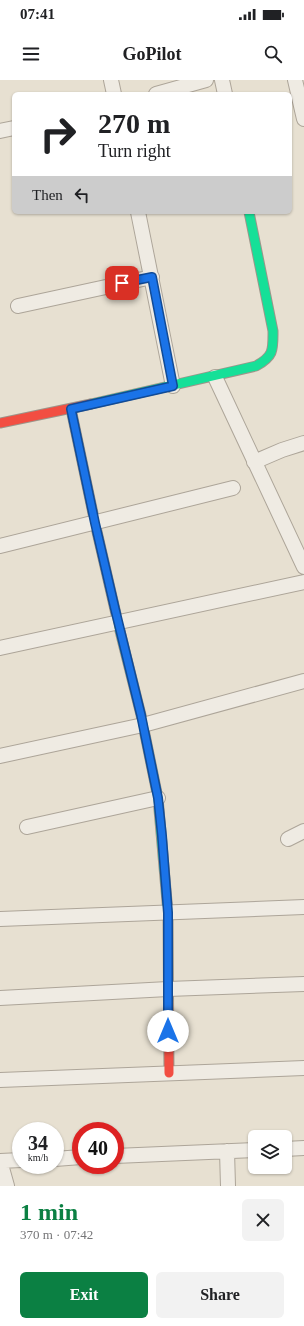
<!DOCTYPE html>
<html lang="en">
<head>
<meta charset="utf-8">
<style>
  body { margin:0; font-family:"Times New Roman",serif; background:#f2f2f2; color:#202124; height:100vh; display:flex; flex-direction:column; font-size:15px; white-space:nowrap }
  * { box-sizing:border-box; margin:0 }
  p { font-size:13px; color:#757577 }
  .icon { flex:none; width:22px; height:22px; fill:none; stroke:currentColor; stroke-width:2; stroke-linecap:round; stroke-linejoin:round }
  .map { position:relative; height:1106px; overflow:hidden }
  .drawer { display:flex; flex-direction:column; background:#fff; flex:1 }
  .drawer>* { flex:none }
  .hud { position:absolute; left:12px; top:12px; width:280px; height:122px; border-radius:6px; box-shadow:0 1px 3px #0004; background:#fff; color:#202124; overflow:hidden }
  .tools { position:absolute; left:248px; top:1050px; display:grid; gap:8px }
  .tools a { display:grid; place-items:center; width:44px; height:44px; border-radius:6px; background:#fff; box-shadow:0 1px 3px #0004; font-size:20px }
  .speed { position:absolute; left:12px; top:1042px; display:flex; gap:8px; font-size:20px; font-weight:700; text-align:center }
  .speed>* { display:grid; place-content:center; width:52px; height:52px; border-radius:50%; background:#fff; box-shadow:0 1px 3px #0004; line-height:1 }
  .speed small { font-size:10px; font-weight:400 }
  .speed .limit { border:6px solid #d22; background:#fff; color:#111 }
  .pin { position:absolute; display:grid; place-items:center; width:34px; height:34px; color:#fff; margin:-17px; border-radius:8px; box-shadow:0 2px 6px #0006 }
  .me { position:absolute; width:44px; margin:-22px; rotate:0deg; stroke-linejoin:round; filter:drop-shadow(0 0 3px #0008) }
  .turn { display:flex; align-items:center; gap:14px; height:84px; padding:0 20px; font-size:18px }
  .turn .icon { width:52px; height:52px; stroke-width:2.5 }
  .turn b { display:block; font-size:28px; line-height:34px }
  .then { display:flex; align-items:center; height:38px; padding:0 20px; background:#0003; gap:8px; font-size:15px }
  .round { display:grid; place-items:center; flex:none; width:42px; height:42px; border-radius:6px; background:#f2f2f2 }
  .summary { display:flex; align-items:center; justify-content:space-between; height:68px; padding:0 20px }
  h1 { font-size:24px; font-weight:600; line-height:30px; color:#0b8043 }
  .primary-button { display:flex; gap:8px; margin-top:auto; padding:8px 20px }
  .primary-button a { flex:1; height:46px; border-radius:6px; background:#0b8043; color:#fff; font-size:16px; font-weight:600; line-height:46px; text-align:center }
  .primary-button a+a { background:#f2f2f2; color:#202124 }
  .status { display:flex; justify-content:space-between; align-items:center; height:28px; padding:0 20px; background:#fff; direction:ltr }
  .status svg { height:11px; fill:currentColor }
  header { display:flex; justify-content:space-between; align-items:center; height:52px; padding:0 20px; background:#fff; font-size:18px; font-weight:600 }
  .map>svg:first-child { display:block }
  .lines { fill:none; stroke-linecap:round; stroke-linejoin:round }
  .street-casing { stroke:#ada599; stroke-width:16 }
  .fast-casing { stroke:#9c958a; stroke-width:11 }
  .slow-casing { stroke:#9c958a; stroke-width:11 }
  .jam-casing { stroke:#9c958a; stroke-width:11 }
  .street { stroke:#efebe3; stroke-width:14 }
  .fast { stroke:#16e098; stroke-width:9 }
  .slow { stroke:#ffcf43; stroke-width:9 }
  .jam { stroke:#f24e42; stroke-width:9 }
  .route-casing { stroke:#114b97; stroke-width:10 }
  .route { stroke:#1a73e8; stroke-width:7 }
</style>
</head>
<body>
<div class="status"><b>07:41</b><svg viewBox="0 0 49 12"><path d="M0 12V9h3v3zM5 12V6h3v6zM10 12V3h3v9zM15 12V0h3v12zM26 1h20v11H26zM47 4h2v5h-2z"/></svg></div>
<header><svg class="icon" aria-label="menu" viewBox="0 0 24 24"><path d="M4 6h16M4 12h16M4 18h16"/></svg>GoPilot<svg class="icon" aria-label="search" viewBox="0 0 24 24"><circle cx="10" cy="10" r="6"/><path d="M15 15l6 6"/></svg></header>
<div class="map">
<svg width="304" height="1106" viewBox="0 0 304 1106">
  <rect width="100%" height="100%" fill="#e7e0d1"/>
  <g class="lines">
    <defs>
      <path id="street" d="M111,0l3,14
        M222,0l3,14
        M295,0l9,39
        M156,14l50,-14
        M0,51l14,-3
        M138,132l35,174
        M18,226l134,-29
        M215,297l89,190
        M254,382l28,-12 22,-7
        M0,466l233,-58
        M0,568l304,-66
        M0,676l143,-31 161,-44
        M27,747l131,-29
        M288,759l16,-8
        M0,839l304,-12
        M0,918l168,-9 136,-5
        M0,1000l304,-12
        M285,1069l19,-1
        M227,1071l1,35
        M115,1076l140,-6
        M55,1079l26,-2
        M0,1081l7,25
        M0,1081l21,-1"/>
      <path id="fast" d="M91,324l165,-38c18,-10 17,-16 17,-35l-24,-119
        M119,547l22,88 17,83 10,115"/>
      <path id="slow" d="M71,329l24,114 24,104"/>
      <path id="jam" d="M0,343l91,-19
        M168,833l1,160"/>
    </defs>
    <use href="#street" class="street-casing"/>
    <use href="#fast" class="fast-casing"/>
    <use href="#slow" class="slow-casing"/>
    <use href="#jam" class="jam-casing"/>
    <use href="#street" class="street"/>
    <use href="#fast" class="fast"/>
    <use href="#slow" class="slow"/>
    <use href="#jam" class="jam"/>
  </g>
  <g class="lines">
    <defs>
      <path id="route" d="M122,203l30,-6 21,109 -102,23 24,114 20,86 26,106 17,83 4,38 6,77v118"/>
    </defs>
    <use href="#route" class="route-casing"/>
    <use href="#route" class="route"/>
  </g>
</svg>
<div class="tools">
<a><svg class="icon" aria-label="layers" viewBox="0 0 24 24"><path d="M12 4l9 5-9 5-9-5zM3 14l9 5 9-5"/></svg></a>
</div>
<div class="speed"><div>34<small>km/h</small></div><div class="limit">40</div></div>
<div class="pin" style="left:122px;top:203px;background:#d93025"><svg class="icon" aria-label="arrive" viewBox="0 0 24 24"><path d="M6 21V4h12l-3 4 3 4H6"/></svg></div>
<svg class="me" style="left:168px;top:951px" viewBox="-20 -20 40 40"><circle r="19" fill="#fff"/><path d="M0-13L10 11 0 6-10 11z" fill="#1a73e8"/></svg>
<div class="hud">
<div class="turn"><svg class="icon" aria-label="right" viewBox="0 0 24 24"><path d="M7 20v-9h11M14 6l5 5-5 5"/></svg><div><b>270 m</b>Turn right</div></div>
<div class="then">Then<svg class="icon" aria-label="left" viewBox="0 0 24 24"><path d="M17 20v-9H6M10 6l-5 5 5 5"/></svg></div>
</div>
</div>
<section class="drawer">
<div class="summary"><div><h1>1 min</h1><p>370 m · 07:42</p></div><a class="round"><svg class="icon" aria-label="close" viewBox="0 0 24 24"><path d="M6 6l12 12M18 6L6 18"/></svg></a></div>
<div class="primary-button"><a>Exit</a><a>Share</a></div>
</section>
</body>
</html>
